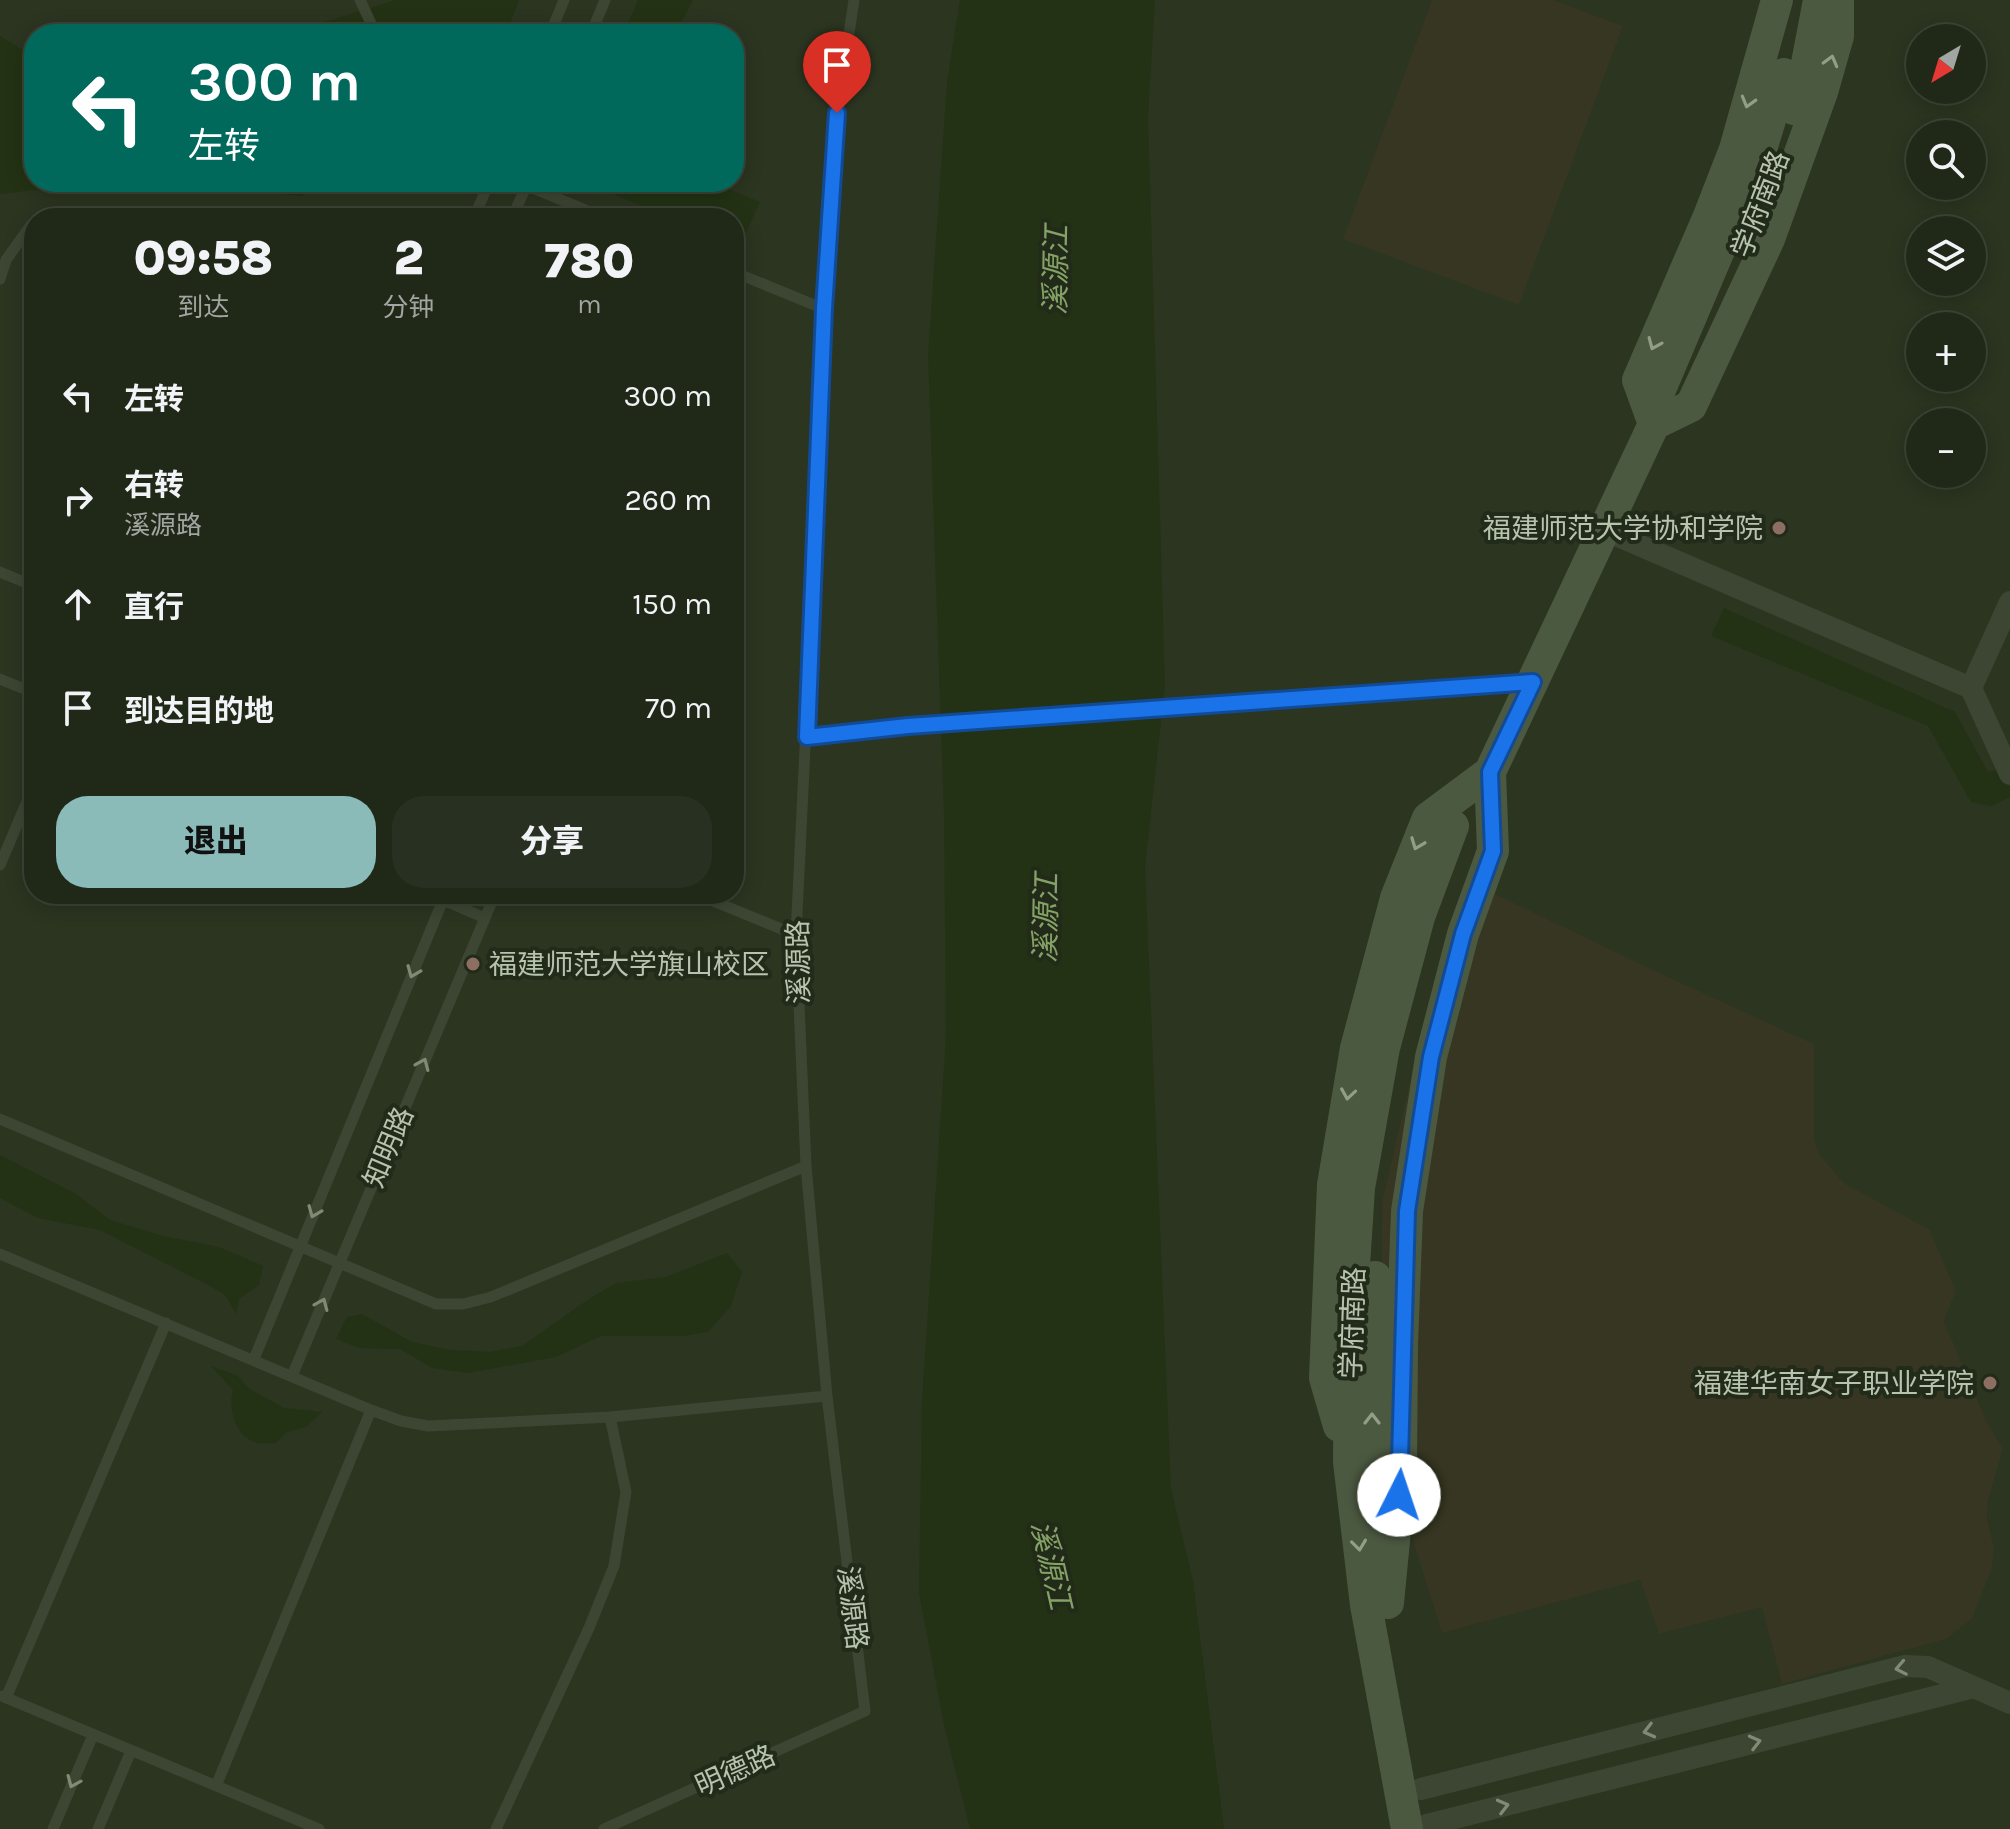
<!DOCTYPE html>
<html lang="zh">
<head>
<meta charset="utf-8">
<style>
  body { margin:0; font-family:Karla,"Noto Sans SC",sans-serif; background:#283021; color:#f1f3f6; height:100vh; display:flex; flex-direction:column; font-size:30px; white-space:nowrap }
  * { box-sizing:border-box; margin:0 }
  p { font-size:26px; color:#a2a6a2 }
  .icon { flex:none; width:44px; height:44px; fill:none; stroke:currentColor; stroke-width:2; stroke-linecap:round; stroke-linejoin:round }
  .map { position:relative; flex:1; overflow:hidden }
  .drawer { position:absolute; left:24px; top:208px; width:720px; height:696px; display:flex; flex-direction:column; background:#202818; border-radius:32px; box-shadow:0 4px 20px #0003,0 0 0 2px #3d4437 }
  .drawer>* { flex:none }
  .hud { position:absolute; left:24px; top:24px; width:720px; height:168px; border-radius:32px; box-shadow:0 4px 20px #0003,0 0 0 2px #3d4437; background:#00695c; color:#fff; overflow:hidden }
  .needle { width:52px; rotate:218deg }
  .fabs { position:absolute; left:1906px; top:24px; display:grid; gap:16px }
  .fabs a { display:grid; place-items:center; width:80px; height:80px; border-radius:50%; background:#202818; box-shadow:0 4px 20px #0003,0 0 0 2px #3d4437; font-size:40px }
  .pin { position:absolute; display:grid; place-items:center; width:68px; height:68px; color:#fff; margin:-82px -34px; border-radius:50% 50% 50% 0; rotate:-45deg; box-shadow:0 0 8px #0007 }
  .pin .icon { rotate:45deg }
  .me { position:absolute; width:88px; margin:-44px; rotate:4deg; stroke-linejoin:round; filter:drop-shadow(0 0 6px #0008) }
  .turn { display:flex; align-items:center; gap:28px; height:168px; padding:0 32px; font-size:36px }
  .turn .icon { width:104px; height:104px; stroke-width:2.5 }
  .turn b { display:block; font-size:56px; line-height:68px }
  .eta { display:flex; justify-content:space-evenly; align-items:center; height:136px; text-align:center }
  .eta b { font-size:48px; font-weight:800; line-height:56px }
  .action { display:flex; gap:16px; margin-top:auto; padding:16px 32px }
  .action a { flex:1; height:92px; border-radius:32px; background:#8bbbb9; color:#111; font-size:32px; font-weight:800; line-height:92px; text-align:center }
  .action a+a { background:#283021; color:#f1f3f6 }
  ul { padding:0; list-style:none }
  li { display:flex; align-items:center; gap:24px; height:104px; padding:0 32px }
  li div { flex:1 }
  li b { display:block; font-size:30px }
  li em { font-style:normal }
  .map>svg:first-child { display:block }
  .green { fill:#363622 }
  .water { fill:#233214 }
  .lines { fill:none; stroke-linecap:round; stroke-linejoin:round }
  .service { stroke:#3d4633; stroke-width:11 }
  .minor { stroke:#3d4633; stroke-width:22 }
  .secondary { stroke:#4c5941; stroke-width:32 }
  .oneway { stroke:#929e87 }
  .oneway2 { stroke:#808b76 }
  .route-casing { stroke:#114b97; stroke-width:20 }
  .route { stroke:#1a73e8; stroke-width:14 }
  .education-dot { fill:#8d6e63; stroke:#222a19; stroke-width:3 }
  .labels { text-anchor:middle; stroke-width:8; stroke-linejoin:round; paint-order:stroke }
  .street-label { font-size:28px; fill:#b7c3ad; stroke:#222a19 }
  .poi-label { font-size:28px; fill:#b7c3ad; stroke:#222a19; text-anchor:end }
  .water-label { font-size:30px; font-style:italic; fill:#85a266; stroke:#222a19 }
</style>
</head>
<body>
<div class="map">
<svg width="2010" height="1829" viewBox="0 0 2010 1829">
  <rect width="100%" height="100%" fill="#2b3520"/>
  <path class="green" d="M1432,0h121l70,26 -104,279 -176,-66z
    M1491,892l158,76 165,76v95l6,16 24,28 86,47 26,61 -12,30 41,97 18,31 -15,51 -1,17 7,32 -2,19 -20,51 -26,20 -164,45 -20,-77 -103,27 -19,-54 -198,53 -62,-198 2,-233 47,-201z"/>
  <path class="water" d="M395,0h124l-13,34h-250l72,-13z
    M638,0h55l-18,34h-51z
    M960,0h195l-7,116 17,568 -20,184 26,621 22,92 31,248h-254l-26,-104 -25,-132 3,-193 24,-365 -2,-220 -16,-460 19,-273z
    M0,36l21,13 13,4v129h69l-103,12z
    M241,182h85l-25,14 -42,-5z
    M586,182h125l49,20 -21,46 -5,-2v-28h-65z
    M1724,608l231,104 33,60 22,-6v31l-19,9 -20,-4 -43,-76 -217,-90z
    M0,1155l76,39 34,26 53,16 56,11 44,19 -4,19 -20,14 -3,15 -10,-18 -16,-10 -110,-56 -62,-12 -38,-20z
    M727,1253l15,19 -11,34 -23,26 -25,4h-82l-45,21 -88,16 -36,-5 -32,-19 -41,-1 -23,-9 11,-22 15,-3 50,28 39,8 38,2 33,-6 67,-47 27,-16 50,-6z
    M211,1366l27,10 10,12 36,20 38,4 -16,15 -19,5 -11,11c-5,0 -14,1 -19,0 -22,-6 -29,-35 -24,-53z"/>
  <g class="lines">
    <path class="service" d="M360,0l16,34
      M550,34l14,-34
      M591,34l14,-34
      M518,182l87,36
      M474,218l15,-36
      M512,218l16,-36
      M0,279l6,-19 25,-35 3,-1
      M824,309l13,-196 17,-113
      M0,572l34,14
      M0,679l34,14
      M807,737l101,-11 620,-43
      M0,865l34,-80
      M429,894l56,24 10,-24
      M696,894l100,41
      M0,1119l436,185h27l28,-7 315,-131
      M0,1254l371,156 30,11 27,5 182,-9 217,-21
      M254,1359l189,-459
      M292,1376l193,-458
      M2,1696l317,133
      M6,1698l160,-375
      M216,1786l155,-376
      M53,1829l40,-94
      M98,1829l33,-78
      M496,1829l93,-201 25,-62 12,-74 -16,-75
      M604,1829l261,-118 -38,-315 -21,-230 -10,-231 26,-539 2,-87 -90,-37"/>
    <path class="minor" d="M1604,530l367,158 39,86
      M1971,688l39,-86
      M1421,1789l484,-123 23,1 82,36
      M1427,1825l547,-138"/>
    <path class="secondary" d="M1794,109l10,-30 15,-79
      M1659,392l100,-236 25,-82
      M1654,424l-16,-44 71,-164 26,-67 42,-149
      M1375,1277l-3,183 9,82
      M1339,1426l-14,-48 8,-193 23,-137 40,-150 32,-80 62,-46
      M1388,1603l13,-135 1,-123 5,-134 24,-154 32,-123 30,-83 -3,-79 164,-348 37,-18 78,-167 53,-147 16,-56v-36
      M1407,1829l-41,-224 -17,-143 1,-134 9,-140 25,-140 35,-131 34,-91"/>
  </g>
  <defs><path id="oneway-chevron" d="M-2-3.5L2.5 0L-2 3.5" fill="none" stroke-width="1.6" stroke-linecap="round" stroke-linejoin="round" transform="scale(2)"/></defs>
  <g class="oneway">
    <use href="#oneway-chevron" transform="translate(1831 61) rotate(-75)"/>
    <use href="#oneway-chevron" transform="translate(1748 102) rotate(106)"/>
    <use href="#oneway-chevron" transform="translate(1654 344) rotate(113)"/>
    <use href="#oneway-chevron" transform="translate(1417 844) rotate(111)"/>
    <use href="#oneway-chevron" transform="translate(1348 1094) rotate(99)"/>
    <use href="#oneway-chevron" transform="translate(1372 1419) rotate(-90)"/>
    <use href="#oneway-chevron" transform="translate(1359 1545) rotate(83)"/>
  </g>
  <g class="oneway2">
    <use href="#oneway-chevron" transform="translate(413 972) rotate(112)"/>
    <use href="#oneway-chevron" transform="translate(423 1064) rotate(-67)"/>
    <use href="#oneway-chevron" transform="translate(314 1212) rotate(112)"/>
    <use href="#oneway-chevron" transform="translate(322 1304) rotate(-67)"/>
    <use href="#oneway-chevron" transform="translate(1901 1668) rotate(169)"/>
    <use href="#oneway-chevron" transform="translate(1649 1731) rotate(166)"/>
    <use href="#oneway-chevron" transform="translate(1755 1742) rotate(-14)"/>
    <use href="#oneway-chevron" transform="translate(73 1782) rotate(113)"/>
    <use href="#oneway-chevron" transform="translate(1503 1806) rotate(-14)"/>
  </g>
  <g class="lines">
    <defs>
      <path id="route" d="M837,113l-13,196 -17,428 101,-11 625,-44 -43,90 3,79 -30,83 -32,123 -24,154 -8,284"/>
    </defs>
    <use href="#route" class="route-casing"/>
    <use href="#route" class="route"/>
  </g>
  <g class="education-dot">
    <circle cx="1779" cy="528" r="8"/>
    <circle cx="473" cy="964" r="8"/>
    <circle cx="1990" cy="1383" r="8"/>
  </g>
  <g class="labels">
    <g class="street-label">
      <text transform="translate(1760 204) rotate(-69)" y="10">学府南路</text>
      <text transform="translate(798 962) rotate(-91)" y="10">溪源路</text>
      <text transform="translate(388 1147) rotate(-67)" y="10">知明路</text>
      <text transform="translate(1352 1323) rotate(-88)" y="10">学府南路</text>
      <text transform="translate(853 1608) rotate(83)" y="10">溪源路</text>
      <text transform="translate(735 1770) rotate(-24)" y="10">明德路</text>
    </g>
    <g class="poi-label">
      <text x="1763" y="538">福建师范大学协和学院</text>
      <text x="489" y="974" text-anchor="start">福建师范大学旗山校区</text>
      <text x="1974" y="1393">福建华南女子职业学院</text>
    </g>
    <g class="water-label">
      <text transform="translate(1056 270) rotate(-89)" y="10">溪源江</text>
      <text transform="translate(1046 918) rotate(-89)" y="10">溪源江</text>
      <text transform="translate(1051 1565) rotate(77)" y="10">溪源江</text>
    </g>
  </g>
</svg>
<div class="fabs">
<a><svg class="needle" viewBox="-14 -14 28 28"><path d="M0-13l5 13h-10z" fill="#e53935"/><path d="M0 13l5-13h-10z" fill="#a2a6a2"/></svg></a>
<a><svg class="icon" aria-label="search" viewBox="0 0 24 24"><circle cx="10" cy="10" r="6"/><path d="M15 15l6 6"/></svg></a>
<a><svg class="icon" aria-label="layers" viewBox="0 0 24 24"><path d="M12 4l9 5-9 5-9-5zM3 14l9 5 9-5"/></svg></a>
<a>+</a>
<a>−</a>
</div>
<div class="pin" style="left:837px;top:113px;background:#d93025"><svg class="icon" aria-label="arrive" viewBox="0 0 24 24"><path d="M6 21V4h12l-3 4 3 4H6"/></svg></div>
<svg class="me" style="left:1399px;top:1495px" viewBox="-20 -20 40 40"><circle r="19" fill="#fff"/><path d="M0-13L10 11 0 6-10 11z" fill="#1a73e8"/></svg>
<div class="hud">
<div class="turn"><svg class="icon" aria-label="left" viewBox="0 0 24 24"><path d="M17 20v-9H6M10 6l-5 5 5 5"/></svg><div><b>300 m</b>左转</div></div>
</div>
<section class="drawer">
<div class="eta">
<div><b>09:58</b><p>到达</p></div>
<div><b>2</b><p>分钟</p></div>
<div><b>780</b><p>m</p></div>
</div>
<ul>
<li><svg class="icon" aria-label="left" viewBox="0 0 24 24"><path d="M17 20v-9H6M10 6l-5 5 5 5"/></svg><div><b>左转</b></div><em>300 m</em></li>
<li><svg class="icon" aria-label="right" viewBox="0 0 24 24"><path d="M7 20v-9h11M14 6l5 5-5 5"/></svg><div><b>右转</b><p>溪源路</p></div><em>260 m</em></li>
<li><svg class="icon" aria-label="ahead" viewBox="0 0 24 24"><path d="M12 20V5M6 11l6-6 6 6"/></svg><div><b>直行</b></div><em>150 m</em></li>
<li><svg class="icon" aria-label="arrive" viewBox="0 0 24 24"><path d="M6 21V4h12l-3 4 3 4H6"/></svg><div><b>到达目的地</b></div><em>70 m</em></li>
</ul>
<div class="action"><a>退出</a><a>分享</a></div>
</section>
</div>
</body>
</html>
